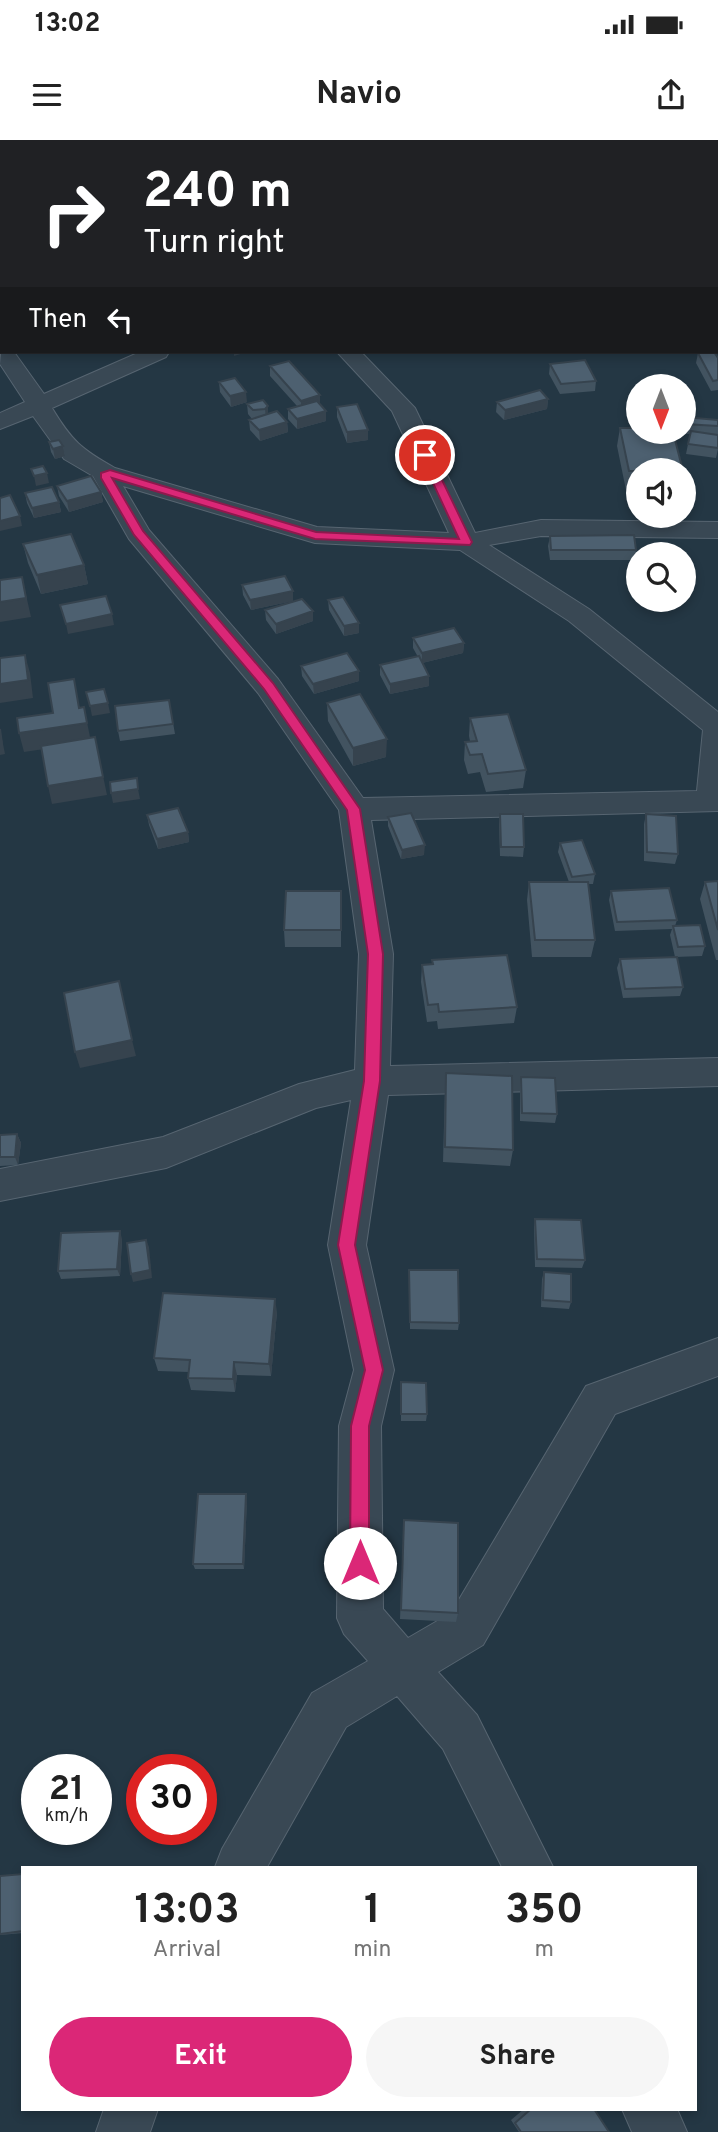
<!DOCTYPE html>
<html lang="en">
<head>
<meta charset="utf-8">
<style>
  body { margin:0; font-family:Overpass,sans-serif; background:#f6f6f6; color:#222; height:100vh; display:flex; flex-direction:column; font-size:26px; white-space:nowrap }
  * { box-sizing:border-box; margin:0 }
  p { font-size:23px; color:#767676 }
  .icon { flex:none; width:38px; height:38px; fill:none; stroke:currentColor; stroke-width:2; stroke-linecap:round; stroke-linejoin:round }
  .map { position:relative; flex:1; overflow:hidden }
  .details { position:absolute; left:21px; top:1726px; width:676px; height:245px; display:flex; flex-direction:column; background:#fff; border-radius:0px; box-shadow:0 4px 10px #0003 }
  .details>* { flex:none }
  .guide { position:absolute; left:0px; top:0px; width:719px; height:214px; box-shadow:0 4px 10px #0003; background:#202124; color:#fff; overflow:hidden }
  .needle { width:46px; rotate:180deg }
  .buttons { position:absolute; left:626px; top:234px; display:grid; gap:14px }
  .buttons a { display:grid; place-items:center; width:70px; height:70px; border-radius:50%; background:#fff; box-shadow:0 4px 10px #0003; font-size:35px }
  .speed { position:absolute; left:21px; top:1614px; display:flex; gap:14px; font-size:35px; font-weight:700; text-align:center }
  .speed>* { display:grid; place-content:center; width:91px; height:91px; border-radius:50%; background:#fff; box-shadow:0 4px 10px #0003; line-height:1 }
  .speed small { font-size:18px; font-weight:400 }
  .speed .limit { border:10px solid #d22; background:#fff; color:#111 }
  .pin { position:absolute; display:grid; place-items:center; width:60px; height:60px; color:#fff; margin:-30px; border:4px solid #fff; border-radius:50%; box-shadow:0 2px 7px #0007 }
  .me { position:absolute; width:77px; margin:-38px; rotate:0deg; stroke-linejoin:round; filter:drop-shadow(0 0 5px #0008) }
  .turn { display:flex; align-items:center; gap:24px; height:147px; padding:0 28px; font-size:32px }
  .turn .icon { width:91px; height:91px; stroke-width:2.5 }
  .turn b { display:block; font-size:49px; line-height:60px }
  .then { display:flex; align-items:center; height:66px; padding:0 28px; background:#0003; gap:14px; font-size:26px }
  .eta { display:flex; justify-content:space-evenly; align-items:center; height:119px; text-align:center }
  .eta b { font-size:42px; font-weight:700; line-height:49px }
  .button { display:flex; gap:14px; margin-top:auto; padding:14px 28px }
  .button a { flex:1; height:80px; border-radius:42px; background:#db2777; color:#fff; font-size:28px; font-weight:700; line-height:80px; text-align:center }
  .button a+a { background:#f6f6f6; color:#222 }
  .status { display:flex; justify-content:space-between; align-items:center; height:49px; padding:0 35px; background:#fff; direction:ltr }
  .status svg { height:19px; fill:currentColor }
  header { display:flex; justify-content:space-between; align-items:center; height:91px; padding:0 28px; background:#fff; font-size:32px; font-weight:700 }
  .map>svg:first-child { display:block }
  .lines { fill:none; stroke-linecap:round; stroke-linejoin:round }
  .street-casing { stroke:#576571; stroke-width:2 }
  .street { fill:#394854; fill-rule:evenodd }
  .wall { fill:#425360 }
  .shaded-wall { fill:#36434e }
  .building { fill:#4d6070; stroke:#36434e; stroke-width:2 }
  .route { fill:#db2777; stroke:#8e194d; stroke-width:2 }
</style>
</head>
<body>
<div class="status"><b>13:02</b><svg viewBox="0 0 49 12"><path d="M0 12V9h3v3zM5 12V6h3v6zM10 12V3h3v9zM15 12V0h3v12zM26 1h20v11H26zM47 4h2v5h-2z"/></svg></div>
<header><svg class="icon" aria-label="menu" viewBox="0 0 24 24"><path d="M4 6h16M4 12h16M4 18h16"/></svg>Navio<svg class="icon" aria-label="share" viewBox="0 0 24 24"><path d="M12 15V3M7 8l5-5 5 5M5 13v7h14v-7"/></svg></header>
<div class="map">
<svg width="718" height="1992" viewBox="0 0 718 1992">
  <rect width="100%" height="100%" fill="#243744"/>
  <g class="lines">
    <defs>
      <path id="street" d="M167,0h23l-24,2z
        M0,56h2l-2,13z
        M2,205v7h12l30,42 96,-42h29l-3,5 -114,51c20,33 29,41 63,60l202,59 132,6 -57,-122 -55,-59h24l54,56 60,125 66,-13 177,2v16l-177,-2 -52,9 100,64 129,103v99l-347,9 22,134 -3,112 328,-8v28l-330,9 -22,150 28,125 -13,56 2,183 25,29 43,-25 135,-227 132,-48v38l-103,38 -132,231 -45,27 39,43 76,152h-51l-59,-118 -46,-53 -51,31 -79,140h-52l7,-18 90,-156 56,-32 -24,-27 -7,-16 2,-192 15,-56 -26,-125 23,-145 -35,8 -150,60 -166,33v-32l163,-32 136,-53 56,-14 4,-116 -20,-144 -81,-117 -129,-154 -36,-63 -29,-17 -31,-43 -33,13v-16l25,-11 -25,-38zM123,346l192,57 145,7 109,71 134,109 -6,61 -334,7 -85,-119 -129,-149z
        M104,1969h54l-8,23h-54z
        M622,1969h55l10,23h-55z"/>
    </defs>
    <use href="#street" class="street-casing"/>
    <use href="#street" class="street"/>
  </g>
  <path class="wall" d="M698,213l20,5v32l-7,1 -15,-28z
    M550,224l46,17 -1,10 -35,3 -11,-20z
    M270,226l50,39 6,6v10l-29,8 -9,-10v-10l9,-3 -27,-30z
    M219,242l28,20 -16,5 -11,-15z
    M548,259l-1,10 -43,11 -8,-8 1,-10z
    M247,264l21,2v8l19,8 1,10 -28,9 -10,-11 -1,-10 3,-1 -4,-5z
    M337,267l31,33 -21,3 -10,-26z
    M684,277l34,3v29l-2,9 -30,-4 4,-20 -17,-1 -34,38v19h-13l-9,-44 3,-18 19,4h45z
    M49,302l14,4 2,10 -10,3 -4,-7z
    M57,346l44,6 2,10 -34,10 -10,-16z
    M25,353l34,9 2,10 -27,6 -7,-15z
    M550,396l86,14 -2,10h-84l-2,-14z
    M23,404l61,21 4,19 -47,10 -13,-31z
    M242,445l51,6v10l-42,9 -8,-15z
    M328,460l31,33 -15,3 -15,-26z
    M265,470l48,1v10l-37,13 -10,-14z
    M413,498l51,5 -1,10 -41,10 7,13v10l-39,8 -10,-19v-10l38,-8 -5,-9z
    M301,526l58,15 -45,13 -12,-18z
    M169,560l6,34 -55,7 -2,-10z
    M327,563l59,54 -33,9 -25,-45z
    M470,578l56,52 -3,18 -37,4 -6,-20 -12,2 -4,-14 1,-18 5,-1 -1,-5z
    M500,674l24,33 -1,10 -23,-1 -1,-32z
    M646,674l32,40 -3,10 -31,-3v-37z
    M147,675l41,17 1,10 -31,7 -9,-24z
    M388,677l36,38 -23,4 -13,-33z
    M560,703l35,31 -2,10h-5l7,56 -4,17h-59l-5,-57 2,-18h40l-11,-30z
    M718,741v79h-2l-16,-61 5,-17z
    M341,751v56h-56l-1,-17z
    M611,751l66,29 -2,6 30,20 -3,10 -27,1 -5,-22 2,-6 -57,2 -6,-31z
    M620,819l63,28 -3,9 -57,2 -6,-30z
    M432,820l85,47 -3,16 -76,6 -1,-8 -10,1 -6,-40 1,-17 10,-1z
    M446,933l67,77 -3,16 -67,-4 2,-73z
    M521,937l36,37 -2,9 -35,-2v-35z
    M17,994l4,9 -3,22 -18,1v-31z
    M535,1079l50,41 -3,8 -47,-1 -1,-40z
    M122,1099l-2,37 -59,3 -3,-8z
    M409,1130l50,53 -1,7 -48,-1z
    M544,1132l27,30 -2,7 -28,-2 1,-28z
    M277,1172l-6,64 -34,-1 -2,17 -44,-2 -3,-12 1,-6 -31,-1 -4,-13z
    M401,1242l26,32 -1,7h-25z
    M246,1354l1,6 -3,69h-49l-2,-5z
    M404,1380l54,93 -2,9 -56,-3z
    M23,1734v59l-23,2v-59z
    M524,1969h70l15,23h-90l-8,-12z"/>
  <path class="shaded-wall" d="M244,0h19v2h-30z
    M0,107h2v10l-2,1z
    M234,212h13l-13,4z
    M246,252l1,10 -16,5 -1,-11z
    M320,255v10l-19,6v-10z
    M548,259l-1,10 -43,11 1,-10z
    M268,266v10l-2,3 -1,-10z
    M326,271v10l-29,8v-10z
    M287,282l1,10 -28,9 -1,-11z
    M368,290v10l-21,3v-11z
    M63,306l2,10 -10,3 -2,-10z
    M47,333l2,10 -13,3 -2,-10z
    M101,352l2,10 -34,10 -2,-11z
    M59,362l2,10 -27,6 -2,-10z
    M20,376l2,10 -22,5v-10z
    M84,425l4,19 -47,10 -4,-19z
    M22,437l9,40 -31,5v-20z
    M293,451v10l-42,9 -1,-10z
    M313,471v10l-37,13v-10z
    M112,474l2,11 -46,9 -2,-10z
    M359,483v10l-15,3v-10z
    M464,503l-1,10 -41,10v-10z
    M25,515l5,18 3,25 -33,5v-19z
    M359,531v10l-45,13 -1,-10z
    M429,536v10l-39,8v-10z
    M74,539l9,45 1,-17 7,35 -67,10 -5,-19 64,-9z
    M108,563l2,10 -18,3 -2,-10z
    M0,589l5,25 -5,1z
    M95,597l12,58 -55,9 -4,-18z
    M387,599l-1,18 -33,9v-18z
    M138,649l2,10 -27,4 -2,-10z
    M188,692l1,10 -31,7 -1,-10z
    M425,705l-1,10 -23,4 1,-9z
    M132,900l4,16 -56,12 -5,-16z
    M17,994l4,9 -3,22 -3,-8z
    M120,1091l2,8 -2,37 -3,-7z
    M146,1100l3,7 3,31 -19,4 -2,-8z
    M275,1159l2,13 -6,64 -2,-12z
    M234,1222l3,13 -2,17 -2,-13z
    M246,1354l1,6 -3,69 -1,-5z"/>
  <path class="building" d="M195,0h21l-9,2h-10z
    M677,0h12l2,2h-13z
    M0,157h2v10l-2,-1z
    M714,212l4,6v22l-5,1 -15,-28z
    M585,220l11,21 -35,3 -11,-20z
    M289,221l31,34 -19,6 -31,-35z
    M235,238l11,14 -16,4 -11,-14z
    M540,250l8,9 -43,11 -8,-8z
    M263,260l5,6 -3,3 -12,1 -6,-6z
    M317,261l9,10 -29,8 -9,-10z
    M357,264l11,26 -21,2 -10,-25z
    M277,271l10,11 -28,8 -10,-10z
    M684,277l34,3v6l-34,-2z
    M620,288h19v4h34l10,39h-54z
    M691,291l27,4v13l-30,-4z
    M59,300l4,6 -10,3 -4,-7z
    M43,326l4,7 -13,3 -3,-7z
    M91,336l10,16 -34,9 -10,-15z
    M52,347l7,15 -27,6 -7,-15z
    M10,355l10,21 -20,5v-23z
    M71,394l13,31 -47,10 -14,-31z
    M634,395l2,15h-85l-1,-14z
    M285,436l8,15 -43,9 -8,-15z
    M22,437l4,21 -26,4v-22z
    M106,456l6,18 -46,10 -6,-19z
    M343,457l16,26 -15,3 -16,-26z
    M302,459l11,12 -37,13 -11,-14z
    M454,488l10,15 -42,10 -9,-15z
    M347,513l12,18 -46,13 -12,-18z
    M25,515l3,25 -28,4v-26z
    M419,516l10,20 -39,8 -10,-19z
    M74,539l5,29 5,-1 3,16 -68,10 -2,-15 36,-5 -5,-30z
    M104,549l4,14 -18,3 -4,-14z
    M360,554l27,45 -34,9 -26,-45z
    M169,560l4,24 -55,7 -3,-25z
    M508,574l18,56 -38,4 -6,-20 -12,1 -5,-13 12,-1 -7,-23z
    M0,589l2,15h-2z
    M95,597l8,40 -55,9 -7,-40z
    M137,638l1,11 -27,4 -1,-11z
    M178,668l10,24 -31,7 -10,-24z
    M411,673l14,32 -23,5 -14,-33z
    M500,674h23l1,33h-23z
    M646,674l30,2 2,38 -31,-2z
    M582,700l13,34 -23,3 -12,-34z
    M718,741v49l-13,-48z
    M529,742h59l7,58h-60z
    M669,748l8,32 -60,2 -6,-31z
    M286,751h55v39h-57z
    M700,785l5,21 -27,1 -5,-21z
    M507,815l10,52 -78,5 -1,-8 -10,1 -6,-40 11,-1 -1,-4z
    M677,817l6,30 -58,2 -5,-30z
    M119,841l13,59 -57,12 -11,-59z
    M446,933l66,3 1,74 -68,-3z
    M521,937l34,1 2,36 -35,-1z
    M17,994l-2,23h-15v-22z
    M535,1079l46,1 4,40 -48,-1z
    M120,1091l-3,38 -59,2 3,-38z
    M146,1100l4,30 -19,4 -4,-31z
    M409,1130h49l1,53 -49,-1z
    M544,1132l27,2v28l-28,-2z
    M163,1153l112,6 -6,65 -35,-2 -1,17 -45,-1 2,-18 -36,-2z
    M401,1242l25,1 1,31h-26z
    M198,1354h48l-3,70h-50z
    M404,1380l54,3v90l-57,-3z
    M23,1734v57l-23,3v-58z
    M531,1969h63l15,23h-88l-6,-9z"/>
  <path class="route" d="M425,312l5,3 42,87 -2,3 -155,-6 -203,-61 31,53 130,152 87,126 23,145 -3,127 -25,164 28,125 -14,56v137l-2,7 -7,3 -7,-3 -3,-7 1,-137 14,-56 -27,-125 26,-164 4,-127 -21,-144 -83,-121 -130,-154 -33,-57v-5l9,-3 206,62 143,7 -39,-84z"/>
</svg>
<div class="buttons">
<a><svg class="needle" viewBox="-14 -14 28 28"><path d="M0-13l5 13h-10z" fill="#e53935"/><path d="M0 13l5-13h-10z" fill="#767676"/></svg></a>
<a><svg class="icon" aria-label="sound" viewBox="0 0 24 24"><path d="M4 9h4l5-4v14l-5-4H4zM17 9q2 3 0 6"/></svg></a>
<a><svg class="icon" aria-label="search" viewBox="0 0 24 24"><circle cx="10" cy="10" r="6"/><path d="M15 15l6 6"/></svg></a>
</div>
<div class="speed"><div>21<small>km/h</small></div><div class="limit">30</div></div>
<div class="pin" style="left:425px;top:315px;background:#d93025"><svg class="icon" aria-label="arrive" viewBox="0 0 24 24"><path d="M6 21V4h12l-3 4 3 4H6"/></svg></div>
<svg class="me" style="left:360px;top:1423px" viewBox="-20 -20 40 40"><circle r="19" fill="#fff"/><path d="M0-13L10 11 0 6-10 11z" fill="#db2777"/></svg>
<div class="guide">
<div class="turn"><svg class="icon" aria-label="right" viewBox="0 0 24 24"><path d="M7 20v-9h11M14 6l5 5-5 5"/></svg><div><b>240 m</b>Turn right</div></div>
<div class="then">Then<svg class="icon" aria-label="left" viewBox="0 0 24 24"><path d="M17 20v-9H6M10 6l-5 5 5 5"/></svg></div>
</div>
<section class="details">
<div class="eta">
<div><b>13:03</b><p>Arrival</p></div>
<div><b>1</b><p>min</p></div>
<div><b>350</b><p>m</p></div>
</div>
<div class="button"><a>Exit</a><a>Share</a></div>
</section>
</div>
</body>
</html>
